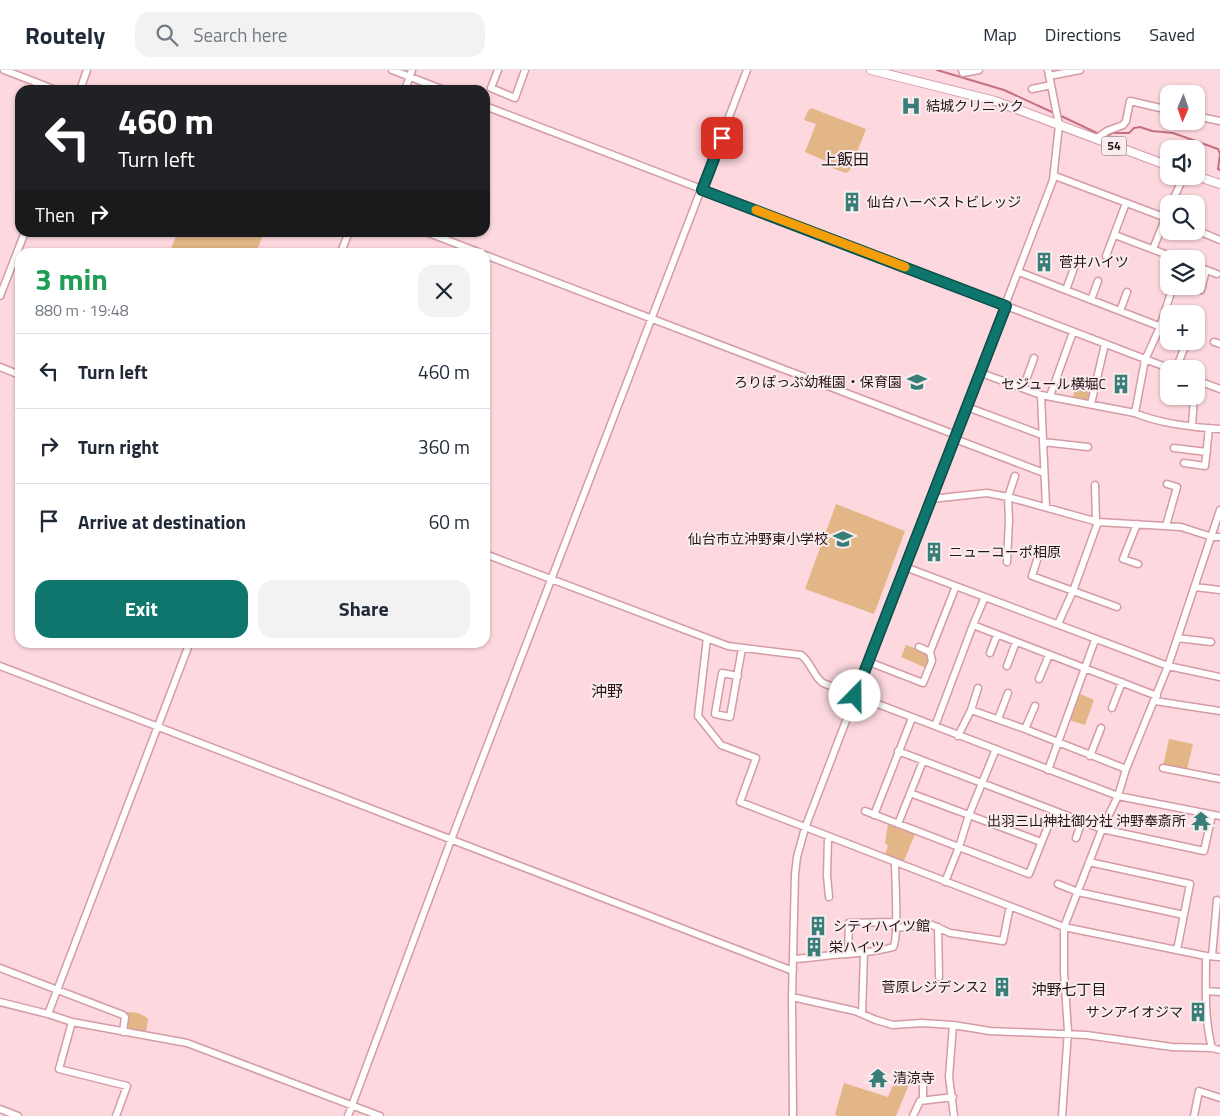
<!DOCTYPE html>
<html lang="en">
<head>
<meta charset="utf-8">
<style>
  body { margin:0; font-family:"Titillium Web","Noto Sans JP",sans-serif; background:#f2f2f3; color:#1f2937; height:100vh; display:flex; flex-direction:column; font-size:19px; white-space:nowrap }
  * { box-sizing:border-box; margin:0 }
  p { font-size:16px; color:#747a83 }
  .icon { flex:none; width:28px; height:28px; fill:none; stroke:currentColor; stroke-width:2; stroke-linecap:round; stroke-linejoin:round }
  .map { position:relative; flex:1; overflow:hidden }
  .panel { position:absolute; left:15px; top:178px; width:475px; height:400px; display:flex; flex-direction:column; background:#fff; border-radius:15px; box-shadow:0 1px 4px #0004 }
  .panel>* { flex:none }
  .hud { position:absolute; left:15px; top:15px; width:475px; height:152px; border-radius:15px; box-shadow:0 1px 4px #0004; background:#202124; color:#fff; overflow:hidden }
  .needle { width:32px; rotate:182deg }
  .tools { position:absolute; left:1160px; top:15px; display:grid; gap:10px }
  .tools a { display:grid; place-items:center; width:45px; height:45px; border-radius:10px; background:#fff; box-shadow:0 1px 4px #0004; font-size:25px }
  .pin { position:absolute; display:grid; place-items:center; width:42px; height:42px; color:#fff; margin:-21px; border-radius:10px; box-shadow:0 2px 8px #0006 }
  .me { position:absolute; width:55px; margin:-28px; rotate:22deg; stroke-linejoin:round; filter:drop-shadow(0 0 4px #0008) }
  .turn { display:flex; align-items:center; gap:18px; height:105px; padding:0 20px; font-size:22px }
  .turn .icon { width:65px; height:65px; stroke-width:2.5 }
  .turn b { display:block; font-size:35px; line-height:42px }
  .then { display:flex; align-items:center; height:48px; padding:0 20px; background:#0003; gap:10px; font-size:19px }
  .round { display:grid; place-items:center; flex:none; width:52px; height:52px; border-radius:15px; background:#f2f2f3 }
  .head { display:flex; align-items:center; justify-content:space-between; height:85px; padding:0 20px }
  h1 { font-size:30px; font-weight:700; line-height:38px; color:#1e9e55 }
  .cta { display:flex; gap:10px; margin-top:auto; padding:10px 20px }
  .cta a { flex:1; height:58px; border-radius:15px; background:#0f766e; color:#fff; font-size:20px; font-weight:700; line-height:58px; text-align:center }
  .cta a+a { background:#f2f2f3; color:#1f2937 }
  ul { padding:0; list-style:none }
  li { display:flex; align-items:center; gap:15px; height:75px; padding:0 20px; border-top:1px solid #e0e1e3 }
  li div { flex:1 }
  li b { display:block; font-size:19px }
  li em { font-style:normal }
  header { display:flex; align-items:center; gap:30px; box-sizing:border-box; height:70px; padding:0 25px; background:#fff; border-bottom:1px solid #e0e1e3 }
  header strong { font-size:24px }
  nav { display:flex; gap:28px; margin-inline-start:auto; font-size:18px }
  .search { width:350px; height:45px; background:#f2f2f3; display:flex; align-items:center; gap:12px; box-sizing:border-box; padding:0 18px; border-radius:15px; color:#747a83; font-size:19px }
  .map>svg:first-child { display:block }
  .green { fill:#e3b687 }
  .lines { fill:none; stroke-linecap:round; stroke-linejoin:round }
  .stream { stroke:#c57081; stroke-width:2 }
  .minor-casing { stroke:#d49ba5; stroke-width:9 }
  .major-casing { stroke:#d49ba5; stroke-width:10 }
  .minor { stroke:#fff; stroke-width:6 }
  .major { stroke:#fff; stroke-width:8 }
  .route-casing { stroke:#0a4d48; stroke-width:12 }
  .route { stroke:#0f766e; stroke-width:9 }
  .slow { stroke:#f59e0b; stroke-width:9 }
  .labels { text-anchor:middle; stroke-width:4; stroke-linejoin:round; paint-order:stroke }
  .shield { fill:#f9ecee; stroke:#675458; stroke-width:1 }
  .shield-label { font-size:12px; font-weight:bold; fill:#281317 }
  .poi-label { font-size:14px; fill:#281317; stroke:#f9ecee; text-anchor:start }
  .neighbourhood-label { font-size:15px; fill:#281317; stroke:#f9ecee }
  .quarter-label { font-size:16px; fill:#281317; stroke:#f9ecee }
</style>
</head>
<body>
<header>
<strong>Routely</strong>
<div class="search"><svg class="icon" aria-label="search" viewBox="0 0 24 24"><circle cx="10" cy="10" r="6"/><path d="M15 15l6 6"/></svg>Search here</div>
<nav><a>Map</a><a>Directions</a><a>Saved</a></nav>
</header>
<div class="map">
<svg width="1220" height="1046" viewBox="0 0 1220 1046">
  <rect width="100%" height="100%" fill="#fdd8de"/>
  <path class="green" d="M809,38v4l2,-4 55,21 -16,41 -4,3 -14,-5 -2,-5 -25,-11 11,-28 -12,-4z
    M177,163v-1l87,1 -8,19h-86z
    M1077,306l17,3 -3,16 -3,5 -15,-3z
    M836,434l69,27 -31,83 -69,-25z
    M906,575l22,8 1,7 -3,8 -25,-11z
    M1078,623l16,7 -9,25 -16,-5z
    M1169,669l24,5 -6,26 -24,-4z
    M888,754l27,10 -11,27 -19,-7 3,-8 -3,-3z
    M125,942c9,0 17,1 23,7l-2,14 -22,-3z
    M899,1002l13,2 -5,15 -11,27h-59l-2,-2 9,-31 44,14z"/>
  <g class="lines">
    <path class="stream" d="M937,0l67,20 50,23
      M1059,45l40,19
      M1104,66l2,1 7,-4h16l5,-5 6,-1 12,4 21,2 45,16 2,5
      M1220,85l-2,14 2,1"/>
    <defs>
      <path id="minor" d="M4,0l52,20
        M392,0l52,20
        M498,0l-7,18 24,10 10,-28
        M962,0l1,3 16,-3
        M1049,6l31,-6
        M1032,19l19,-4
        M80,20l7,-20
        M405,20l7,-20
        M485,36l686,263
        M1196,46l24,5
        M1096,69l11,-8 16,-6 3,-4 4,-20 39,9
        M1055,106l114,43
        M1171,134l13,-28
        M1196,160l24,10
        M426,162l52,20
        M1115,165l63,24
        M1153,179l16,-40
        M341,182l8,-20
        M485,185l471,180
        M1106,186l20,-53
        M1196,196l21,8
        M1019,202l150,58
        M1066,220l8,-22
        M1201,220l5,-20
        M0,226l25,-64
        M1091,230l7,-19
        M1120,241l7,-19
        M1214,272l6,2
        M0,297l20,8
        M1176,299l11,-28
        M981,303l60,22 94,18c22,10 61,15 85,16
        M1196,310l24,9
        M1023,318l11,-30
        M1041,325l5,112
        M1050,326l23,-64
        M1091,334l14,-60
        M967,337l75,28
        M1135,343l10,-53 15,-33 13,-41
        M1192,356l2,-30
        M955,369l89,34
        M1043,372l45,5
        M1174,378l33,4
        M1184,393l21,3 4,-38
        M1095,415l1,36
        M931,429l56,-6 21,4 90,25 83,5 31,10h8
        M1137,454l-14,35 15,5
        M1166,456l11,-39 -10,-3
        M485,484l243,92 73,9c10,7 12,21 22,28l295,113 102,20
        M1037,490l-5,16 85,31
        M1007,492l2,-42 -1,-23 7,-21
        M905,497l263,99 52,11
        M1195,517l25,3
        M1058,554l15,-33 25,-69
        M973,555l184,71
        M707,568l-9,78 23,29 35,13 -16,44 324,125 142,29 14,1
        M1177,568l34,4
        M190,572l-142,372 24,8 115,21 193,73
        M919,577l11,5
        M990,583l7,-18
        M869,592l54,21 9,-22 -2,-9 26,-66
        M0,596l793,305
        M1007,596l9,-24
        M738,606l-16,-3 -7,41 15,3 12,-69
        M1039,609l10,-24
        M1155,631l65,10
        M1112,638l10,-26
        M971,640l54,19 101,40
        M998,649l10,-26
        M935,656l38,-101 12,-28
        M1025,659l10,-23
        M958,666l13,-26 7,-22
        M898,681l204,78 102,22 8,-36
        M1090,686l11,-28
        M1163,698l57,11
        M1048,700l47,-130
        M910,723l131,49
        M865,741l164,63 25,-63
        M874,745l38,-97
        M898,754l25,-63
        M828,767l-1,39 2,21
        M1076,768l6,-17
        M1089,792l101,22 -13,66
        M945,812l14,-35 10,-32 27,-66
        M1058,814l20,8 106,23
        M938,857l1,50
        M896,858l34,-4 20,9 53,8 7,-35
        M848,883l1,-30 46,-1
        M1206,886c0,31 -2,62 6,92
        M1212,886l5,-56
        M793,889c18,-1 36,-4 54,-5 16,-2 30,-2 46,-7 6,-7 2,-70 2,-84
        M0,898l123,47 2,2 -2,15
        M1206,921l14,1
        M792,927l63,14 21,9 17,5 29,-2 31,2 37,6 96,4 86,12 40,1 8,2
        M0,932l48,12
        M862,944l2,-61
        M72,952l-13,47 68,17 -11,30
        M953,955l-4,52 5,39
        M923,1016v13
        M0,1039l18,7
        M348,1046l103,-276 296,-770
        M793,1046l-1,-119 3,-123 2,-17 8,-29 248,-648 6,-55 -11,-55
        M913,1046l7,-15 33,-4
        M1062,1046l6,-85 -4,-59v-45l38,-98 16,-33 8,-27 42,-103 52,-156
        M1194,1046l5,-25 21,7"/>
      <path id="major" d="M871,0l124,31 174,65
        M1196,106l24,8"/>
    </defs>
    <use href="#minor" class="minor-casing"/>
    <use href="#major" class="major-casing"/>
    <use href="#minor" class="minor"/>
    <use href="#major" class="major"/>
  </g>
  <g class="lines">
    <defs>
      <path id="route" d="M722,68l-20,52 304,116 -151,390"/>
    </defs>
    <use href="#route" class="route-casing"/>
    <use href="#route" class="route"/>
    <path class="slow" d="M756,140l149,57"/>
  </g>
  <defs>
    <symbol id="hospital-bare" viewBox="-9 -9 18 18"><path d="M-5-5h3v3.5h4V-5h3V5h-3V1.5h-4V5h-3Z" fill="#377e78" stroke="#f9ecee" stroke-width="2.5" paint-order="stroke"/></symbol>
    <symbol id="building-bare" viewBox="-9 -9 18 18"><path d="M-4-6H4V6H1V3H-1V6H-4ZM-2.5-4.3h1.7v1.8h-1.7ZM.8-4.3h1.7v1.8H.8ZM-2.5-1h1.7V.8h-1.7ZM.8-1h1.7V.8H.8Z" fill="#377e78" stroke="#f9ecee" stroke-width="2.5" paint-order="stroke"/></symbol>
    <symbol id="school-bare" viewBox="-9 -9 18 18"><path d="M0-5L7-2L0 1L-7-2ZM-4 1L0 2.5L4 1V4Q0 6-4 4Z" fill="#377e78" stroke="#f9ecee" stroke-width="2.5" paint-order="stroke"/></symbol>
    <symbol id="temple-bare" viewBox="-9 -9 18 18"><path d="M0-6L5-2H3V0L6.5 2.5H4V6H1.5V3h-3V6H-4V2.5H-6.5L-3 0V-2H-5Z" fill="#377e78" stroke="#f9ecee" stroke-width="2.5" paint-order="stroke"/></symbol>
  </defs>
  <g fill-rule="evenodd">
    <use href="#hospital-bare" x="897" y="22" width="28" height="28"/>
    <use href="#building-bare" x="838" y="118" width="28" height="28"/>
    <use href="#building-bare" x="1030" y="178" width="28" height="28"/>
    <use href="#school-bare" x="903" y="298" width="28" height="28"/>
    <use href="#building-bare" x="1107" y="300" width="28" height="28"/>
    <use href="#school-bare" x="829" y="455" width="28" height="28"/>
    <use href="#building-bare" x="920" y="468" width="28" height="28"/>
    <use href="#temple-bare" x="1187" y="737" width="28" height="28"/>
    <use href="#building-bare" x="804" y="842" width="28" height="28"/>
    <use href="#building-bare" x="800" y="863" width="28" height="28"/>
    <use href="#building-bare" x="988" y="903" width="28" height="28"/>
    <use href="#building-bare" x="1184" y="928" width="28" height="28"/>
    <use href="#temple-bare" x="864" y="994" width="28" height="28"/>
  </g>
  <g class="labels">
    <rect class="shield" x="1101.5" y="66.5" width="25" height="19" rx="4"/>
    <g class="shield-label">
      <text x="1114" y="80">54</text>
    </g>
    <g class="poi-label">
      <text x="926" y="41">結城クリニック</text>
      <text x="867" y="137">仙台ハーベストビレッジ</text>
      <text x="1059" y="197">菅井ハイツ</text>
      <text x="902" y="317" text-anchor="end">ろりぽっぷ幼稚園・保育園</text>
      <text x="1106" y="319" text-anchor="end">セジュール横堀C</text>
      <text x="828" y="474" text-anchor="end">仙台市立沖野東小学校</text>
      <text x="949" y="487">ニューコーポ相原</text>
      <text x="1186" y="756" text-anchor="end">出羽三山神社御分社 沖野奉斎所</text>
      <text x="833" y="861">シティハイツ館</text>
      <text x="829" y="882">栄ハイツ</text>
      <text x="987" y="922" text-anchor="end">菅原レジデンス2</text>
      <text x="1183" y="947" text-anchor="end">サンアイオジマ</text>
      <text x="893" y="1013">清涼寺</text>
    </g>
    <g class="neighbourhood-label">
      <text x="1069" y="925">沖野七丁目</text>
    </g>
    <g class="quarter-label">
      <text x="845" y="95">上飯田</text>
      <text x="607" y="627">沖野</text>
    </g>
  </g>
</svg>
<div class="tools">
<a><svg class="needle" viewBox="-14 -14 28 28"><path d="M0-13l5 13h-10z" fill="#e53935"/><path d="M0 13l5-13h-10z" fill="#747a83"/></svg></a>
<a><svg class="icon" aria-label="sound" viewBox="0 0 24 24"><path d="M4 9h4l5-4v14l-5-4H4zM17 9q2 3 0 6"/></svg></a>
<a><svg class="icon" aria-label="search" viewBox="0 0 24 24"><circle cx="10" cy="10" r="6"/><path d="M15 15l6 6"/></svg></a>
<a><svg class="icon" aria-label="layers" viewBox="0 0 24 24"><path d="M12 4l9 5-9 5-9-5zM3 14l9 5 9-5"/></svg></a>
<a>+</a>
<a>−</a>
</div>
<div class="pin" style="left:722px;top:68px;background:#d93025"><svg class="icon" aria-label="arrive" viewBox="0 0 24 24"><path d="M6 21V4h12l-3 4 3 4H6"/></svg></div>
<svg class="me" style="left:855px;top:626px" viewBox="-20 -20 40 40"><circle r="19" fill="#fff"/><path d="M0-13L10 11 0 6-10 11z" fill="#0f766e"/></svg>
<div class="hud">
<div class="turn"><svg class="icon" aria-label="left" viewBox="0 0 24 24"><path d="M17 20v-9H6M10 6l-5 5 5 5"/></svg><div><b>460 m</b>Turn left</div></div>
<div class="then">Then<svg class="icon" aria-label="right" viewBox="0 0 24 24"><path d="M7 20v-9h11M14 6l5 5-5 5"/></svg></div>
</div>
<section class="panel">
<div class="head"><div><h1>3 min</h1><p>880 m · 19:48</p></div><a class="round"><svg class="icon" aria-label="close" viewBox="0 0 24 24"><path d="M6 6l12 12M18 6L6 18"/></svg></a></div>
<ul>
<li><svg class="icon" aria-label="left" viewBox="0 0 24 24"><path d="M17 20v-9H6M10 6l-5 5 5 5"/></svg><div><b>Turn left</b></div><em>460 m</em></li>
<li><svg class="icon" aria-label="right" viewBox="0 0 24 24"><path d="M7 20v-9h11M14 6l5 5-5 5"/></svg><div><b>Turn right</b></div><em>360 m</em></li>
<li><svg class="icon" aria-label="arrive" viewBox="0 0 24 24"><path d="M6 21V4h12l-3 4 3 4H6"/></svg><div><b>Arrive at destination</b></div><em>60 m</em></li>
</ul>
<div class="cta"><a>Exit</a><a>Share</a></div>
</section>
</div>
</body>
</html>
